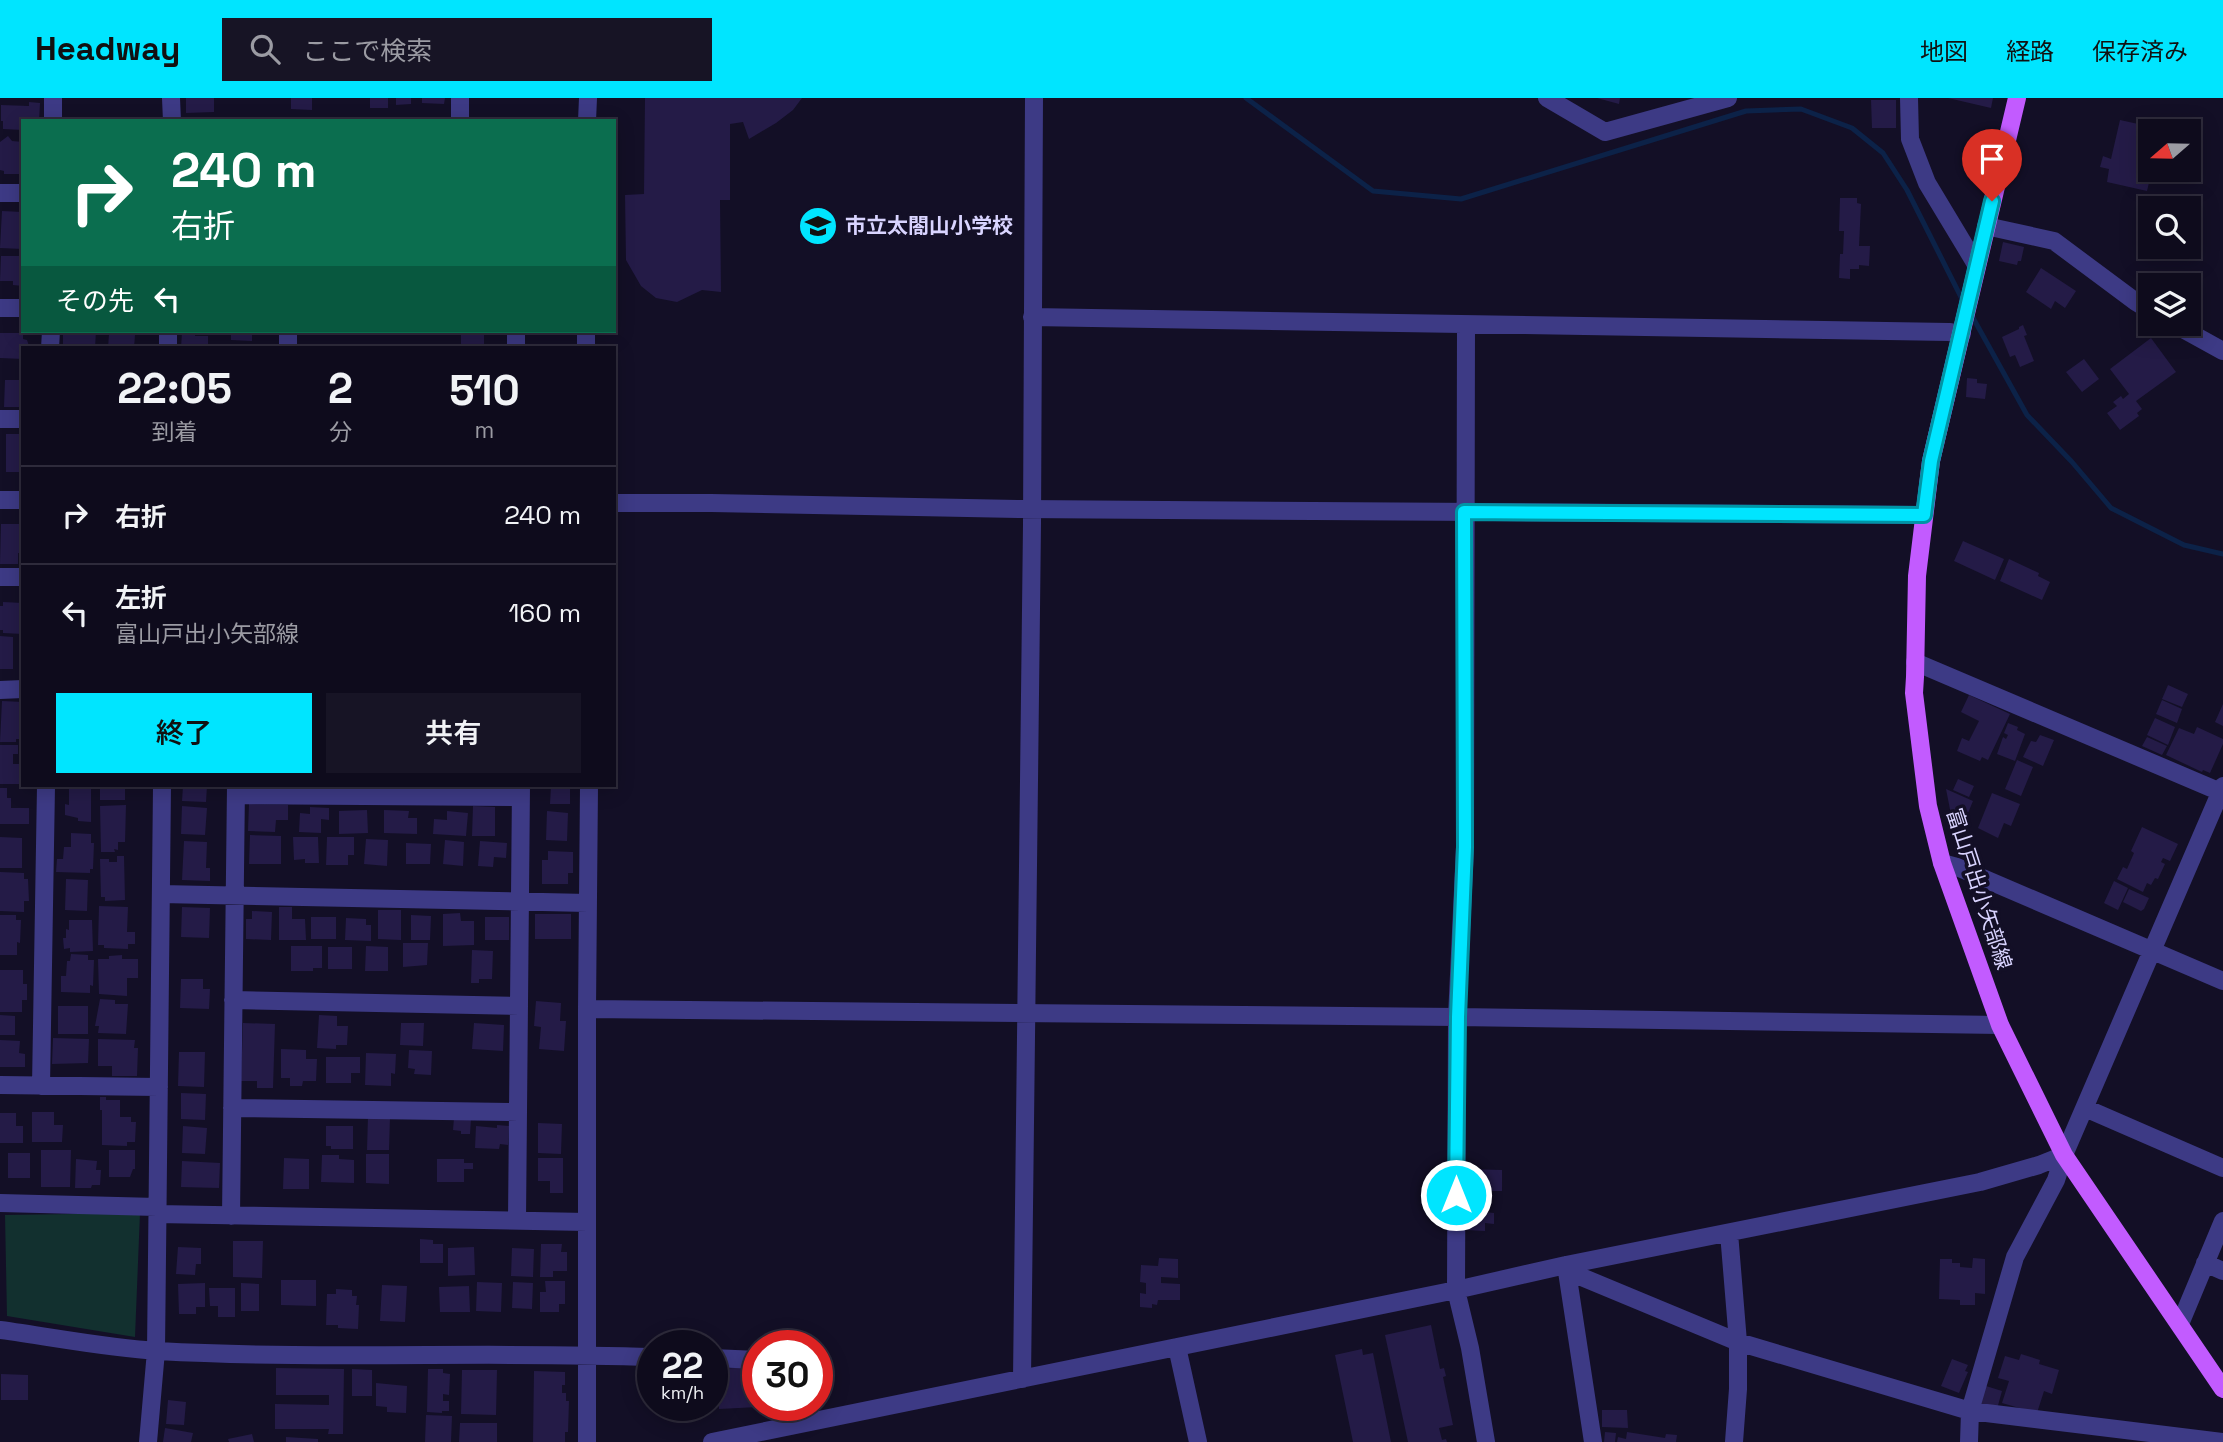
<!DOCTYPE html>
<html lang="ja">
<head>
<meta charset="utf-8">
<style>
  body { margin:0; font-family:"Space Grotesk","Noto Sans JP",sans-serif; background:#171425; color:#f1f3f6; height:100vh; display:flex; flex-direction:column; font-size:26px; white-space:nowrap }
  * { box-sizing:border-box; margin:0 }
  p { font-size:23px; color:#9b9ba3 }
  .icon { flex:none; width:38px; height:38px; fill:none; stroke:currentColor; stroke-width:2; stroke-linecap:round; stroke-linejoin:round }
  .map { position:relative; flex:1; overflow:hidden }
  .drawer { position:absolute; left:21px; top:248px; width:595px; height:441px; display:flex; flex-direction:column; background:#0e0b1c; border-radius:0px; box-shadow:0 4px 18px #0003,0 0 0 2px #2e2b3b }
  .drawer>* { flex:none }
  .hud { position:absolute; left:21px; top:21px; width:595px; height:214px; border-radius:0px; box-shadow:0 4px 18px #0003,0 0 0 2px #2e2b3b; background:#0b6e4f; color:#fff; overflow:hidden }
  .needle { width:46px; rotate:250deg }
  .controls { position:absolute; left:2138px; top:21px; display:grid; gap:14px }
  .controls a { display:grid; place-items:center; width:63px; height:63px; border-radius:0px; background:#0e0b1c; box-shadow:0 4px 18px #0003,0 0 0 2px #2e2b3b; font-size:35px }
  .speed { position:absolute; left:637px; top:1232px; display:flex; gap:14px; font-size:35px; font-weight:700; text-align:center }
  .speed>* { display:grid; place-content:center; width:91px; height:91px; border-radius:50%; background:#0e0b1c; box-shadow:0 4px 18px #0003,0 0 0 2px #2e2b3b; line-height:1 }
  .speed small { font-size:18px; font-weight:400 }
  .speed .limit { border:10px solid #d22; background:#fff; color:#111 }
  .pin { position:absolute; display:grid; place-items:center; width:60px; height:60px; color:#fff; margin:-72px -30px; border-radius:50% 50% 50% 0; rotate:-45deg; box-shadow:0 0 7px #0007 }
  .pin .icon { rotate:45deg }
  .me { position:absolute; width:77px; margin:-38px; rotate:0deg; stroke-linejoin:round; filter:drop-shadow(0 0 5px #0008) }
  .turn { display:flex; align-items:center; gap:24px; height:147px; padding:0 35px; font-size:32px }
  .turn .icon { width:91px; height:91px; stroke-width:2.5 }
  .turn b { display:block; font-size:49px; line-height:60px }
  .then { display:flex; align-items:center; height:66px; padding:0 35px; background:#0003; gap:14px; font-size:26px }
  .eta { display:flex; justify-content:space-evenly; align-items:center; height:119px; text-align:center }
  .eta b { font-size:42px; font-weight:600; line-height:49px }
  .primary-button { display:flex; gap:14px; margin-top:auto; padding:14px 35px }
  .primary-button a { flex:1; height:80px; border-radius:0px; background:#00e5ff; color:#111; font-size:28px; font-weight:600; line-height:80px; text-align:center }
  .primary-button a+a { background:#171425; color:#f1f3f6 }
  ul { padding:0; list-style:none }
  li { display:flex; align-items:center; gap:21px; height:98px; padding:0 35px; border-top:2px solid #2e2b3b }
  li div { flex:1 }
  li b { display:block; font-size:26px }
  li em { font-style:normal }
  header { display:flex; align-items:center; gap:42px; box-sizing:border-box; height:98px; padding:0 35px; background:#00e5ff; color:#111 }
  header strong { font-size:33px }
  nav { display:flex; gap:38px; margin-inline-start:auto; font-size:24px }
  .search { width:490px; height:63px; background:#171425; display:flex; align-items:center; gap:18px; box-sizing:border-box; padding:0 24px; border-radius:0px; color:#9b9ba3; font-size:26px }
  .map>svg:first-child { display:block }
  .green { fill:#12302f }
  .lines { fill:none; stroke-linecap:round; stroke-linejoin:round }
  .stream { stroke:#0c2248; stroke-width:5 }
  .building { fill:#241b47 }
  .minor { stroke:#3d3a85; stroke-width:18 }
  .major { stroke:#c25bff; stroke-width:18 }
  .route-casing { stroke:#0095a6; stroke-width:18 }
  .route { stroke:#00e5ff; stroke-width:12 }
  .labels { text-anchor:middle; stroke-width:7; stroke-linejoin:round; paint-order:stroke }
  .poi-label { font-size:21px; font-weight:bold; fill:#d9d4ff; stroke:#130f26; text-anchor:start }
  .street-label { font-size:21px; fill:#d9d4ff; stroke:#130f26 }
</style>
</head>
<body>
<header>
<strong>Headway</strong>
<div class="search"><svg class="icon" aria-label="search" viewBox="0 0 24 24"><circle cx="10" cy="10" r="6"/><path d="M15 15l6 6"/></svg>ここで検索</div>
<nav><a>地図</a><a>経路</a><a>保存済み</a></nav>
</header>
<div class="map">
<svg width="2223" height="1344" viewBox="0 0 2223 1344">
  <rect width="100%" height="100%" fill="#130f26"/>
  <path class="green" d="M140,1115l-5,124 -128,-21 -2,-101z"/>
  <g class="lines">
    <path class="stream" d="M1246,0l127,93 88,8 285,-88 55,-2 51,19 31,25 24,37 56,111
      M1972,218l55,99 45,47 39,46 73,37 39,9"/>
  </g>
  <path class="building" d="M186,0h28v14l-28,1z
    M291,0h21v12l-21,-1z
    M370,0h18v10h-18z
    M396,0h15v6l-15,1z
    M422,0h23l-1,6 -22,-1z
    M645,0h157l-9,12 -17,13 -27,16 -6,-17 -13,2v76h-10l1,92 -19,-2 -25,12 -21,-4 -15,-12 -15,-26 -1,-65 19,-1z
    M1597,0h23l-1,6z
    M1948,0h45l-2,10z
    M1871,2h25v28h-24z
    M29,4l11,1 -1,18h-16v9l-20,-1v-8h-2v-16l28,1z
    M2120,22l41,9v2h-10l1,39 -5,21 -40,-9 2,-13 -9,-2 3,-11 8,3z
    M8,38l4,5 11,1v32h-19v-3l-4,-1v-28z
    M1840,100h17v5l4,1 -2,42h11l-1,20 -10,-1v4h-9v10l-11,-1 1,-24h3l1,-23h-5z
    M2,113l20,1 1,37 -23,-1z
    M2003,144l21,5 -3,14h-3l-1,4 -18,-4z
    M1,158h22v30l-10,-1v-4h-13z
    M2041,170l35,23 -11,17 -10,-7 -4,8 -25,-17z
    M2023,227l4,10 -3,1 10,25 -14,6 -5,-12 -5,2 -8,-20 17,-8v-2z
    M63,233h33l-1,17h-32z
    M231,233h21v10l-21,-1z
    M461,233h23v17h-23z
    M182,234l13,1v3h13v12h-27z
    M0,235h23v6l4,1 2,6 -1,2h-5v11l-23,-1z
    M109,236l26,1 -1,13h-26z
    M2151,240l25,34 -40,29 6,8 -5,4 2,3 -19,14 -13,-17 10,-7 -4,-4 8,-6 2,3 6,-5 -19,-25z
    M2084,261l15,20 -17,13 -16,-20z
    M1967,280l10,1v4l10,1 -2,15 -19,-2z
    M5,282h18v27h-19z
    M6,336h17v38h-17z
    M1,426h22v29h-5v11h-18z
    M1963,443l41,18 -9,21 -41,-19z
    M2009,461l30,14 -1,3 12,6 -8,18 -42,-19z
    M3,504l20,1v31l-20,-1v-3h-3v-24h3z
    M0,538l13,1v32h-13z
    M2168,587l20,9 -6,13 -20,-8z
    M1969,597l41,19 -22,46 -6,-3 -2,4 -23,-10 5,-13 7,3 10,-20 -18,-9z
    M2162,602l20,9 -5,14 -21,-9z
    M2,603l21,1v26h-3v11h-4v3h-16z
    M2223,606v22l-8,-4z
    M2155,620l20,9 -7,18 -21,-10z
    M2008,625l10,4 -1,3 8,4 -10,27 -18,-7 6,-17 3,2 2,-4 -4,-2z
    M2197,629l26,12v5l-13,29 -7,-3 -1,2 -36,-17 13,-27 15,6z
    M2040,637l14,5 -11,26 -20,-9 8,-16 5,1z
    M2147,639l20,9 -5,9 -20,-9z
    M0,647h18v9h-5v10h9v20h-22z
    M2017,662l16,7 -12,29 -16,-7z
    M1958,681l16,7 -5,11 -16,-7z
    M100,688h25v14h-25z
    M183,688h24l-1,16 -24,-1z
    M551,688h19v18h-20z
    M0,690h7v10h4v10h18v16h-29z
    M69,690h22v34l-13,-1v-3l-13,-3v-11l4,1z
    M1946,691l27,12 -15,36 -3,-2z
    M1992,695l28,11 -9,22 -7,-3 -6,15 -20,-10z
    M249,706l39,1v15h-12l-1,12 -27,-1z
    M126,707l-1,37h-7v8l-4,-1 1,3h-14l-1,-46z
    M182,708l25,2 -2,27 -24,-1z
    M473,708l22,1v29h-23z
    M310,709l19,1v12l-8,-1v14l-22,-1 1,-19 10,1z
    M367,712l1,23 -29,1v-23z
    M384,712l25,1 -1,7h9v16l-33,-1z
    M447,713l21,2 -2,23 -33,-2 1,-15 13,1z
    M547,713l21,2 -1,28 -21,-1z
    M2142,729l36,17 -8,17 -7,-3 -2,4 4,2 -7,15 -3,-1 -4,7 -4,-2 -4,9 -26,-13 6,-12 4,2 7,-16 -3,-2z
    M71,735l20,1v9h3l-1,26h-3v4l-34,-1 1,-13h6l1,-12h7z
    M250,737l31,1v28h-32z
    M0,739l22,1v30h-22z
    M293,739h25l1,26h-14v-4l-11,1z
    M327,739h27v18h-6v10h-22z
    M366,741l22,1 -1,26 -23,-2z
    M445,742l19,2 -1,24 -20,-2z
    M184,743l23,1 -1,26h4v13l-28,-1z
    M480,743l27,2 -1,15 -12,-1 -1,10 -15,-1z
    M406,745l25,1 -1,20h-24z
    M548,753l25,1v21h-5v11h-26v-24h6z
    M117,758h7l1,44 -20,1v-4h-4l-1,-38h9v3h8z
    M0,774l24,1v6h4l1,22h-5v11l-24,-1z
    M66,781l22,1 -1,31 -22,-1z
    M2114,783l14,7 -10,22 -14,-7z
    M2129,791l20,9 -5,11 -3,2 -18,-9z
    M99,808l29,1 -1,25h8v12h-7v5l-24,-1v-3h-6z
    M182,809l28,1 -1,30 -28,-1z
    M279,809h13v12h13l1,21h-27z
    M378,812h23v30l-23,-1z
    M252,813l20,1 -1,28 -25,-1v-20h6z
    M460,815l1,8h13v24l-31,1v-32z
    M535,816h36v25h-36z
    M0,817h16v5h5l-1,23 -3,-1v13h-17z
    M411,817l20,1 -1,24h-19z
    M311,819h25v22h-25z
    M485,819h24v23h-24z
    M346,820l20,1v6h5v16l-26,-1z
    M69,822h23l1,31 -23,1v-4l-6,1 -1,-11h3v-9l3,1z
    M403,845h25l-1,22 -24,2z
    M291,848h31v22h-9v3h-22z
    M366,848l22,1v24h-23z
    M328,849h24v22h-24z
    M472,852l21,1 -1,28h-13v4h-8z
    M71,856l17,1v5h6l-1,26 -3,-1v8l-29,-1v-16h5l1,-15h3z
    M122,857v4h16v19h-11v18l-28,-2 -1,-35h11v-3z
    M0,872h23v14h4v16h-5v12h-22z
    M181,881h22v10h7l-1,20 -29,-1z
    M100,901l15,1v4h13l-2,30 -28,-1 1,-7h-4z
    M536,903l25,2 -1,18h6l-2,30 -25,-2 2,-22 -7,-1z
    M58,908h30v28h-30z
    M0,917l15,1v19h-15z
    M319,917l18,1v10h11l-1,19h-11v4l-19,-1z
    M243,925l32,1 -2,64h-16v-7h-16z
    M401,925h23l-1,23 -23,-1z
    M474,925l30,2 -1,26 -31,-2z
    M53,940l36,1 -1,24 -36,1z
    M98,941l37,1 -1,8h4l-1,28h-25v-10h-14z
    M0,942l20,1 -1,12 6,1v13h-25z
    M281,951l25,1v9h11l-1,22h-13l-1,5h-12v-8h-9z
    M409,952l23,1 -1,24 -17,-1 1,-5 -7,-1z
    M179,954h26l-1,35 -26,-1z
    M366,955l30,1 -1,20 -4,-1v13l-26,-1z
    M326,959h34v16h-9v10h-25z
    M181,995l25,1 -1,26 -24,-1z
    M100,999h6v3h14v17h11v5h5l-1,20h-8v4l-25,-1v-35h-2z
    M32,1014h22v13h9l-1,17h-30z
    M0,1015h16v13h7v17h-23z
    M368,1018l22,1 -1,33h-22z
    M454,1020l17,1 -1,15h-9v-3l-8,-1z
    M538,1025l24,1 -1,30 -23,-1z
    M497,1027l12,1 -1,19 -8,-1 -1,5 -24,-1 1,-22 21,2z
    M183,1028l24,2 -2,26 -23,-1z
    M326,1028h27v23h-22v-3h-5z
    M41,1052h30l-1,37h-29z
    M109,1052h26v19h-2l-3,8h-21z
    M8,1055h22v25h-22z
    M366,1056h23v30l-23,-1z
    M322,1057h17v4l15,1v23l-33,-1z
    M284,1060l25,1v30h-26z
    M538,1060h25v35h-13v-12h-12z
    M76,1061l21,2 -1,9h5l-1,15h-8l-1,3h-16z
    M437,1061h27v4h9v6h-9v13h-27z
    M182,1063l38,2 -1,25 -38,-1z
    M1465,1071l37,1v21h-17v21l9,1v11l-9,-1v8l-20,-1z
    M420,1141l13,1v4h10v19h-23z
    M233,1143h30l-1,37 -29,-1z
    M541,1146h21l-1,8h6v19h-14v6h-13z
    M178,1149l23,1v16h-5l-1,11 -19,-1z
    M474,1149l1,28 -27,1v-28z
    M512,1150l22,1 -1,28 -22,-1z
    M1159,1160l19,1v19l-17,-1v6l19,1v16h-22l-1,5 -5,-1v4l-12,-1v-14l6,1v-11l-6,-1 1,-17 17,1z
    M1973,1160l12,1v35l-10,-1v12h-15v-5l-21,-1 1,-40h12v4h8v4l12,1z
    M281,1182h35v26l-35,-1z
    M545,1183h20v23h-6v8h-19v-20h6z
    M477,1184l25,1 -1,29 -25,-1z
    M513,1184l20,1 -1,26 -20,-1z
    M205,1185v24h-9v7h-17l-1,-30z
    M241,1185l18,1v27h-18z
    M382,1187l25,1 -2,36 -25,-1z
    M469,1188l1,26h-30l-1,-25z
    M209,1190h26v29h-17v-11h-8z
    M336,1191l16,1v6h5l-1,9h3l-1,24 -20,-1v-3h-12l1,-31h9z
    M1431,1227l9,44 4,-1 2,8 -3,1 10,48 -14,3 3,12 4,-1 1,3h-39l-23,-107z
    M1362,1251l1,6 10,-2 18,89h-38l-18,-87z
    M2021,1256l19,6 -1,4 20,6 -7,24 -8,-3 -7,22 -35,-10 7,-22 -11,-3 7,-22 14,4z
    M1952,1261l16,6 -3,6 3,1 -9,21 -18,-7z
    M758,1269v40l-39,2v-6h-7v-34z
    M276,1270l68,1 -1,65h-15l1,-5h-54v-25l54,1v-10h-53z
    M352,1271l20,1v26h-20z
    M428,1271h15v4l7,1 -1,21 -6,-1v7h6v10h-7v2l-15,-1z
    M462,1272h35l-1,45 -35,-1z
    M534,1273l31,1v13h-3v8h4v8h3l-1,31h-3v10h-32z
    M1,1276l27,1v25h-27z
    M376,1285l31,3 -1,27 -19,-1v-5l-11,-1z
    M1986,1288l16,5 -5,18 -17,-5z
    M168,1302l18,2 -2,23 -18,-1z
    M1602,1312h25l1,18 -26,-1z
    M426,1317l26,1 -1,26h-26z
    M460,1325h37v19h-38z
    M165,1330l28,5 -2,9h-28z
    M1605,1334l11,1 -1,9h-11z
    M1627,1334l38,6 1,-4 11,1 -1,7h-59l1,-5 8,2z
    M252,1336l2,8h-25l-1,-3z
    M286,1339l32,2v3h-32z"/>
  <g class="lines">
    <path class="minor" d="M171,0l1,23
      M460,0v23
      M1547,0l58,34 123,-34
      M1909,0l1,41 17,44 50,83
      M53,23v-23
      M587,23l1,-23
      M0,95h23
      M1986,128l68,15 82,61 15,9
      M0,210h23
      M1032,219l917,15 13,2
      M2174,226l49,27
      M1466,227l-1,522 -8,170 -1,273 14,58 16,94
      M288,233v17
      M50,250l1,-17
      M168,250v-17
      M516,250v-17
      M586,250v-17
      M0,321h23
      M0,402h23
      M614,405h97l311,6 902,6
      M0,479h23
      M1915,564l308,131
      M0,592l23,-1
      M236,697l285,2
      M1942,765l15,4 266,114
      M161,796l427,9
      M233,902l286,6
      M587,911l870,8 543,8
      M0,987l159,2
      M41,988l5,-300
      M232,1010l286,4
      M2085,1010l138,60
      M0,1105l157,4
      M157,1116l430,8
      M231,1118l5,-430
      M517,1122l4,-434
      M1729,1135l9,109v47l-4,53
      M2205,1165l18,8
      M1566,1167l27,177
      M1567,1173l171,71 232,69 253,31
      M2180,1226l43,-103
      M0,1232c52,7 107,18 158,21 165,9 330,0 495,6
      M1177,1249l21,95
      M712,1260l46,2
      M1022,1281l10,-855 2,-426
      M148,1344l8,-91 6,-565
      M587,1344v-433l2,-223
      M712,1344l744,-152 110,-25 414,-83 59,-17 25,-10
      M1969,1344l1,-31 45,-154 41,-77 8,-25 159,-369"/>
    <path class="major" d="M2017,0l-86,363 -14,115 -2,101 -1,16 14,113 14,57 58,162 64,130 159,234"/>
  </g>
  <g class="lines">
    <defs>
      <path id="route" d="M1456,1097l2,-178 7,-170 -1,-335 460,3 7,-54 61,-260"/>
    </defs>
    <use href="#route" class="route-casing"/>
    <use href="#route" class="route"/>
  </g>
  <defs>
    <symbol id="school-disc" viewBox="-11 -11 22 22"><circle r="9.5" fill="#00e5ff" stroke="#130f26"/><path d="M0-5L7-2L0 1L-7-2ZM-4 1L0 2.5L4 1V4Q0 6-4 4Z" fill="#111"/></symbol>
  </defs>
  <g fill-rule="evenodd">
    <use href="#school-disc" x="796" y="106" width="44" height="44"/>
  </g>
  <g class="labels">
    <g class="poi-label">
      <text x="845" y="135">市立太閤山小学校</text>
    </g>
    <g class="street-label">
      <text transform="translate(1979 791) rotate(72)" y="7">富山戸出小矢部線</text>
    </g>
  </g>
</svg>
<div class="controls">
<a><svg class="needle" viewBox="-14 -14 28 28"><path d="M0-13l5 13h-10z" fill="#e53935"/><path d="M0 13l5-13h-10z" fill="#9b9ba3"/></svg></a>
<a><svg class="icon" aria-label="search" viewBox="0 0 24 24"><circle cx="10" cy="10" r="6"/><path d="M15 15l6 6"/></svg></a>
<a><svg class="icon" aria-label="layers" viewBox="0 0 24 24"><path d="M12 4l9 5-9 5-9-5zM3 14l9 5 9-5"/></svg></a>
</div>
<div class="speed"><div>22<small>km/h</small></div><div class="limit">30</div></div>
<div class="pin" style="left:1992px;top:103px;background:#d93025"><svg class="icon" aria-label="arrive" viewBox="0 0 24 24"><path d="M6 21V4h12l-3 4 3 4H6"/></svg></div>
<svg class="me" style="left:1456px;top:1097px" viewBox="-20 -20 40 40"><circle r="17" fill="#00e5ff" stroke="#fff" stroke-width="3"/><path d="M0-11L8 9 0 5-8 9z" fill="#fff"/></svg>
<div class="hud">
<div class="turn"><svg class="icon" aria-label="right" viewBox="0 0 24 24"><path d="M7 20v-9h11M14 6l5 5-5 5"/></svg><div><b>240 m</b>右折</div></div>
<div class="then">その先<svg class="icon" aria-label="left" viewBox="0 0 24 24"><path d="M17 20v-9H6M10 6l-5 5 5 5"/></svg></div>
</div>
<section class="drawer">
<div class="eta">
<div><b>22:05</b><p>到着</p></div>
<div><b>2</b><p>分</p></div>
<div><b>510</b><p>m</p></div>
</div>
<ul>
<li><svg class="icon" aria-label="right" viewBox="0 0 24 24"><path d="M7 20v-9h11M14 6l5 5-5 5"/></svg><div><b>右折</b></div><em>240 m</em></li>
<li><svg class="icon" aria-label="left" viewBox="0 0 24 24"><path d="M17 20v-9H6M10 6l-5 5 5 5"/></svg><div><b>左折</b><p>富山戸出小矢部線</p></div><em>160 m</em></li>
</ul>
<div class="primary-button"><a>終了</a><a>共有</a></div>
</section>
</div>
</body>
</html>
